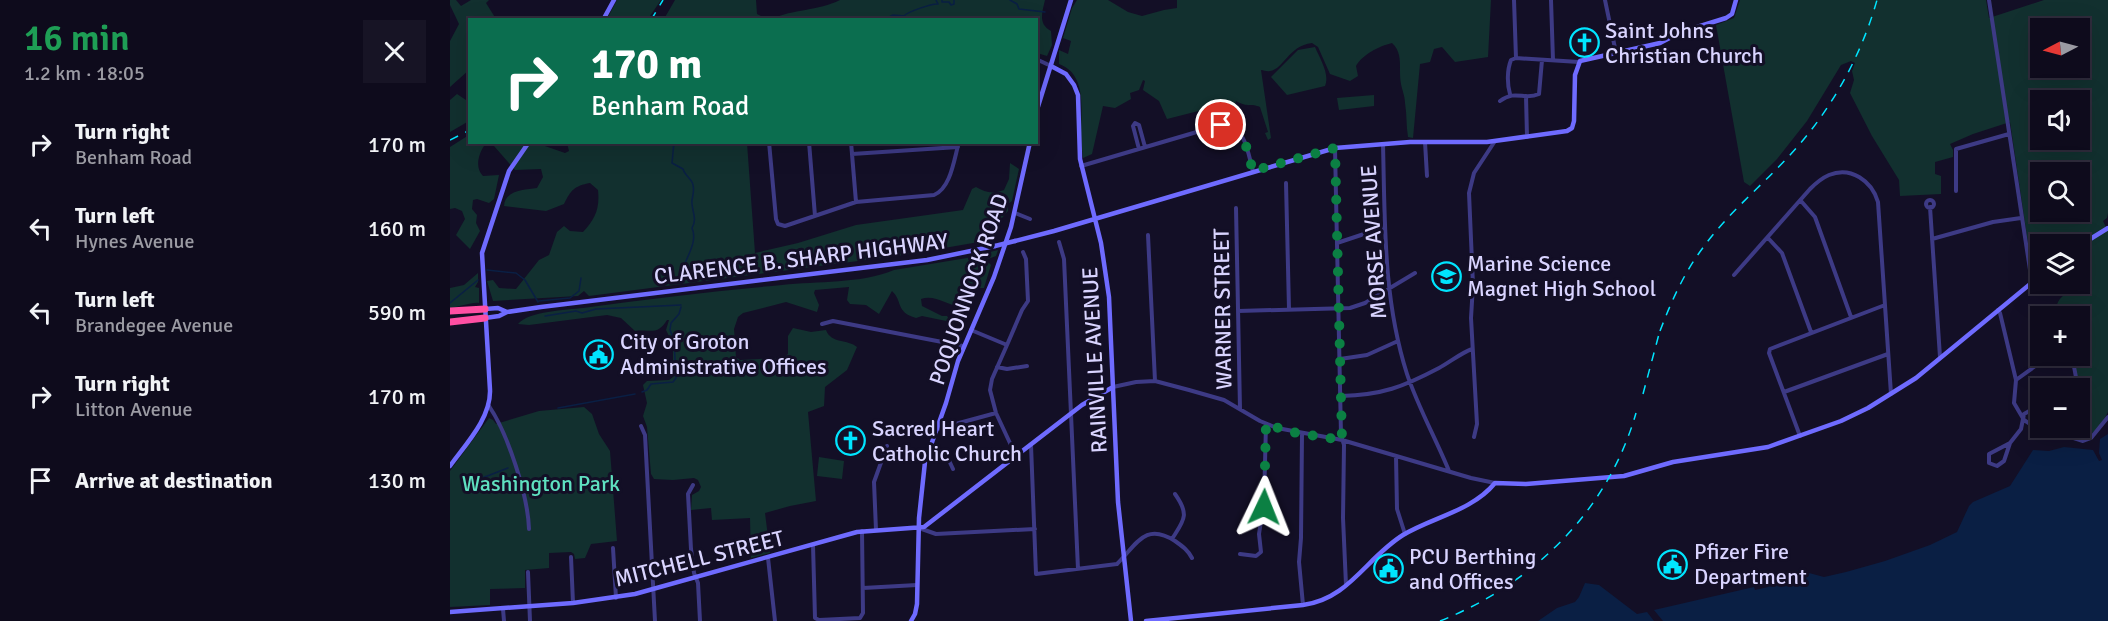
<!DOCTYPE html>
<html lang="en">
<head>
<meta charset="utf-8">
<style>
  body { margin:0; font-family:Signika,sans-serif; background:#171425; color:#f1f3f6; height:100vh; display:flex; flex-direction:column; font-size:22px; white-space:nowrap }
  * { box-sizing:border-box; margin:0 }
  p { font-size:20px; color:#9b9ba3 }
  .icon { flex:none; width:33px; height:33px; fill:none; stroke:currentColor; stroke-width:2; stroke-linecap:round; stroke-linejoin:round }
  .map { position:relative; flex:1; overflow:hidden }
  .side { display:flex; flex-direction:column; background:#0e0b1c; width:450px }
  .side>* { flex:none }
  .hud { position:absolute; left:18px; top:18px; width:570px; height:126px; border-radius:0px; box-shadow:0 6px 24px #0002,0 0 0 2px #2e2b3b; background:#0b6e4f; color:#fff; overflow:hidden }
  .needle { width:39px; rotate:264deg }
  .tools { position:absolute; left:1580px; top:18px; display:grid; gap:12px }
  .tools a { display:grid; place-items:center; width:60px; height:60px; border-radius:0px; background:#0e0b1c; box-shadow:0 6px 24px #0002,0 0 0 2px #2e2b3b; font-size:30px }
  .pin { position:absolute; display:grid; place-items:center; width:51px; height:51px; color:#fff; margin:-26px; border:3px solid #fff; border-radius:50%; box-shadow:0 2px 6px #0007 }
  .me { position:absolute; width:66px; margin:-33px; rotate:2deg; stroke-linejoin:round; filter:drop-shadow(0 0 4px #0008) }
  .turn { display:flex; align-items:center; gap:21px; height:126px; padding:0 24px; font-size:27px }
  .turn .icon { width:78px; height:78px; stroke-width:2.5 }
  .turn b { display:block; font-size:42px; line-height:51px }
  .round { display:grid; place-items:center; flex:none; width:63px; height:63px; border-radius:0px; background:#171425 }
  .head { display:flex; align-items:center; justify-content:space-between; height:102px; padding:0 24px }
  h1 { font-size:36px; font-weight:600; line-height:45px; color:#1e9e55 }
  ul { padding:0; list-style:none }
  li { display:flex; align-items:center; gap:18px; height:84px; padding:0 24px }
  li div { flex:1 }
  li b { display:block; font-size:22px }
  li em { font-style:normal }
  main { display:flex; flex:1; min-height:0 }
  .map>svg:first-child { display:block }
  .green { fill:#12302f; fill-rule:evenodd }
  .water { fill:#0a1f44 }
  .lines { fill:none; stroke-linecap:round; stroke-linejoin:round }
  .stream { stroke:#0a1f44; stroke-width:1.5 }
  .street { stroke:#3d3a85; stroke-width:4 }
  .secondary { stroke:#6f6bff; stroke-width:4.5 }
  .highway { stroke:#ff4fa3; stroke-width:7 }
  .rail { stroke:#00e5ff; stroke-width:1.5; stroke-dasharray:9 8; stroke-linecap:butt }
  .secondary-bridge { stroke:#6f6bff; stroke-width:4.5 }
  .route { stroke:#0b8043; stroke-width:10; stroke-dasharray:0 18 }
  .labels { text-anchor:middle; stroke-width:6; stroke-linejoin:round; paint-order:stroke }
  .poi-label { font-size:22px; fill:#d9d4ff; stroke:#130f26; text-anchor:start }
  .street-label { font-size:22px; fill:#d9d4ff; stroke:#130f26 }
  .park-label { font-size:22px; fill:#5fe0c0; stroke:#130f26 }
</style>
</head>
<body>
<main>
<section class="side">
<div class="head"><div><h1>16 min</h1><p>1.2 km · 18:05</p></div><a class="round"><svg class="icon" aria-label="close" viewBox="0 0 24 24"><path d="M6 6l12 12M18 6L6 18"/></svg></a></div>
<ul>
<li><svg class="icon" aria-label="right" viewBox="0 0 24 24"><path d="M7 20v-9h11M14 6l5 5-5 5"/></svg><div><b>Turn right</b><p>Benham Road</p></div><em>170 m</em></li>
<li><svg class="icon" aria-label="left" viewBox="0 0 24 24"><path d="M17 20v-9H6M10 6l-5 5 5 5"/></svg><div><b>Turn left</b><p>Hynes Avenue</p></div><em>160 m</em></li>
<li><svg class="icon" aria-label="left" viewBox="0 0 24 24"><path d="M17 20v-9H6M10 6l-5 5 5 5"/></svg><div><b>Turn left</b><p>Brandegee Avenue</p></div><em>590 m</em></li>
<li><svg class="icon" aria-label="right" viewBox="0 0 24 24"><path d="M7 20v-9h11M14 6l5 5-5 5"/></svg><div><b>Turn right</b><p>Litton Avenue</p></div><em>170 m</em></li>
<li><svg class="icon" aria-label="arrive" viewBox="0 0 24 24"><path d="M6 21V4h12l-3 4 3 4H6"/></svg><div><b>Arrive at destination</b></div><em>130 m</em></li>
</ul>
</section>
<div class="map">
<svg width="1658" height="621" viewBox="0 0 1658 621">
  <rect width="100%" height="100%" fill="#130f26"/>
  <path class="green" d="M0,0h6l5,6 10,-6h18l-3,3 10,16 -26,1 -1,50 -19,17v-46l9,-17 -9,-19z
    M167,0h44l-13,19h-41z
    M225,0h81l1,14 10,5h-103z
    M390,0h205c-3,13 -7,24 6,31l1,14 -5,11 -10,-3 -1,-33 -264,-1c21,-10 46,-8 68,-19z
    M627,0h31l20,12 14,4 22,-6 13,-2v-8h314l-3,57 -33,5 -13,-15 -8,2 -4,13 -10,2 -7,74 -5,-1c-2,-11 -1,-23 -3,-34 0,-7 -3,-13 -4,-19 -3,-15 3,-30 -9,-41 -13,3 -30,12 -36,23l2,10 -8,5 -20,-7 -12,-27 -6,-4c-24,3 -28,26 -42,28 -3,1 -6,-1 -9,-1l10,68 -3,2 -3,-7 3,-1 -8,-25c-9,-4 -12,1 -24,-6l-2,7 -12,-3 -55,14 -8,-18 -16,-11 2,-9 -2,-1 -4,10 -9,3 1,6 -16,9 -12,-2 -11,48 -9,4c-1,-8 -2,-17 -2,-25 0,-24 6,-59 -22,-69v-14l9,4 3,-13 -8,-3 9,-30z
    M1290,0h246l3,18 55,-18h64v213l-1,5 -4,3 5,10v181c-7,14 -18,30 -36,24l2,-8h5v-40l-6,-32h6v-40h-22c-2,-12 1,-17 11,-24l-1,-8h12v-40h-39v27l-4,3 -4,-4 -22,-148 -37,12 -23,10 3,6v7l-18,5v12l6,2v18l-41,2 -1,-16 -27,-44 -22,-43 4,-13 -2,-9 3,-8 -4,-2 -10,4 -34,56 -30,38 -27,27 -6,-4 -28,-157 18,-7zM1590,28h39v40h-39zM1590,100h39v40h-39zM1590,172h39v40h-39z
    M865,47c5,12 15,27 10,39l-38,9 -16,-18 27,-27z
    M7,94l12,8v19l-19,11v-32z
    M924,95v11l-35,4 -2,-12z
    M19,135l1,7 73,1 2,3 20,7 4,-2 -2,-8h180l8,110 43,-10 58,-18 107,-15 9,-21 4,-2c10,6 17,7 28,3l5,-11 1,-16 9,6 -7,32 -4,3v7l-6,7 -7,1 -5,3 -2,6 9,8 -1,3 -92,16 -315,41 -5,-5 -6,5 -85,5 -6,-20 6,-1 6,8 17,1 23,-29 10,-5 8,-23 7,-6 6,5 13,1c12,-13 17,-23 15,-42l-8,-7c-16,3 -19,7 -26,21l-18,7 -42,-5c1,-16 20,-16 33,-18l6,-11 -2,-8 -26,1 -21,-24h-10c-6,9 -9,22 -1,30l16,-1 -5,24 -5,4 -12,-4 -4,1 -1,9 5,6 -1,8 4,8 -10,18 -14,-14 9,-16 -3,-8 -7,-3 -5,1v-62z
    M548,250l-2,6 -8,3 -1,2 4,4 -7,23h-17l-7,18c-13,0 -25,-12 -39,-7l1,7 20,10h5l4,6 -29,-6 -6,2c-21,-6 -13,-17 -24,-27l-13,23 -13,-9 -16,-1 -3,-4 2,-13 -34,3 -1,3 5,12 -2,7 -31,-10 -43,11 -5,4 -4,12 2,28 4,3 42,-2 6,-4v-18l5,-8 18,4 15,-2c5,14 22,9 31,17l-10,23 -22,17 -1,19 -16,6 8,89 -26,5 -25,7 5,40 -19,5 -1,-40 -38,2 -1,-12 -20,2 1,-15 7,-4 2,-4 -3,-7 -4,-2 -21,2 -19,-1 -3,-5 -4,-47 -4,-11 4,-13 -4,-18 4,-4 22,-1 4,-3v-33l-7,-14 3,-10h-2c-10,16 -16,9 -32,11l-14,-13 -14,-3 -78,10 -11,-1c11,-13 48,-14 65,-16 66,-9 132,-17 199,-23 36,-4 78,-1 112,-15l73,-12z
    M28,273v9l-3,5 4,1v15c-8,-1 -19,4 -29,5v-20l14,-3z
    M134,407l8,7 7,20 11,17 7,90 -26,3 -6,14 -10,1 -1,-5 -3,-2 -22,1v15l-24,2v18l-35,1v16l-40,2v-136l39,-53 4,2 3,4 43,-13z
    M369,457l25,4 -2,18 -25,-3z"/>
  <path class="water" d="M1658,434v187h-445l-9,-11 100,-23 1,3 13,-3 -1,-4 31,-13 26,7 22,-5 39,-11 45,-16 27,-13 12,-26 4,-4 37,-16 23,-36 16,1 15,-4 29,3 6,11 3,-1 -3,-7 1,-14z
    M1135,583l14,2 38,29 10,-2 7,9h-116l19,-13 18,-6 4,-5z"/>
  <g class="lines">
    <path class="stream" d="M492,0v2h7l2,3 3,-1v-4
      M560,0l7,4 2,5 26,3
      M434,20l9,-5 11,1c3,-4 29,-13 34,-12l-2,-4
      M224,142l-2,21 11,6c2,7 9,10 10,16 2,9 -2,13 -1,19 1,10 5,15 0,24 5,11 -2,24 -7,35l2,6 -1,6
      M37,270l29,3 9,7 13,22
      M89,301l31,-3 9,-7 2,-13
      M0,303l28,-23
      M95,316l31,-5 6,2 14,-4 85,-4
      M192,392l5,-2 4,-6 22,-2 3,-4 -2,-38 -4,-10 1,-7 8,-9 2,-7
      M108,408l77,-14
      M14,485l44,-17"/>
    <path class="street" d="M1064,0l2,58
      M1101,0l2,60
      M1155,0l11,53
      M1539,0l43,283
      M1066,58l63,4
      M586,59l15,7
      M1060,94c-3,-10 -3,-24 1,-34l5,-2
      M1076,96l1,41
      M1050,101c16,-12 24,0 39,-7l3,-34
      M319,142l7,77 2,5 7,2 71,-24 78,-7c17,-7 20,-36 25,-53
      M359,142l6,74
      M401,142l5,60
      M975,142l2,34
      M933,144c2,78 0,155 24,230 11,33 29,65 42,97
      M885,148l6,287 3,10 -1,73 3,67
      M689,149l-6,-23 2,-3 4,2 6,22
      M402,154l106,-7
      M631,166l143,-42c22,3 24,30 29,47
      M836,183l3,126
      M1506,191v-42l53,-15
      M1476 204a4 4 0 1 1 8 0a4 4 0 1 1-8 0Z
      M1351,201l14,16 36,100
      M1480,207l10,150
      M786,208l4,201
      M565,213l15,6
      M698,235l7,146
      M1318,238l14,15 29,79
      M1482,239l61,-17 28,-4
      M609,242l5,17 14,310
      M887,243l48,-16
      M1284,275l76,-86c5,-5 12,-11 19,-14 22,-9 43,6 49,27l13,192
      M1548,310l2,3 16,67 -2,23 10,17 12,8 16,3 31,10 8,-3 17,-21
      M788,311l112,-3 15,-5 50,-30
      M372,324l11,-3 130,25
      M521,330l36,15
      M1622,356l6,32
      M890,359l27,-4 31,-14
      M547,367l10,2 20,-3
      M1566,380l33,-24
      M663,387l23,-5 19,-1 34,9 35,10 36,21 17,7 65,12 129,38 24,5
      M1334,392l104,-38
      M891,396c41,-1 62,-9 98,-28 11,-6 22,-15 33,-19
      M39,406c19,28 39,90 40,123
      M191,426l4,9 10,186
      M487,429l59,-16
      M852,434l-1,104 -2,24 4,43
      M1350,436l-31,-83 1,-4 115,-44
      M1024,437l3,-13 -6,-106 2,-33 -4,-92 5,-20 21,-32
      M1560,443l-6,18 -7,5 -8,-3v-9z
      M1560,443l11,-14 3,-15 16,-9
      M581,445l5,129 81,-10c20,-20 28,-42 58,-23 7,5 13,9 17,17
      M478,453l19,3 6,13
      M566,456l-20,-43 -6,-23 2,-11 15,-34 15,-35 6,-9 -2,-42 -3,-7
      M946,456l1,53 8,25
      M243,485l-5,9 3,55 3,24 4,10 2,38
      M469,528l17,6 99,-5
      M426,530l-2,-48 13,-36
      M722,539c12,-19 18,-24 3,-45
      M363,545l2,73 4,2 41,-2 3,-5 -1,-82
      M163,548l3,50
      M790,554l16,2 5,-4 -2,-18 5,-32 2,-78
      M121,557l2,46
      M318,558l7,63
      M78,572l2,49
      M413,588l54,-3
      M53,609l1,12"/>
    <path class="secondary" d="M153,20l11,-20
      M601,66l15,8 8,11 4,10 2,64 21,84 8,54 9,205 13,119
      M586,113l35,-113
      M565,241l39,-10 281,-83 75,-6h77l80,-11 5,-3 2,-7 1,-46 5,-14 80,-18 21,-11 45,-14 6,-4 4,-14
      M1629,246l29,-18
      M35,309l13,-1 9,4
      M35,318l14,-2 8,-4 34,-5 386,-47 68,-14
      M0,466c16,-22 41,-48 40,-76l-8,-137 27,-82 20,-29
      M0,612l123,-9 62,-9 222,-62 67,-5 158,-122 31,-18
      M461,621l4,-7 2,-10 2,-86 6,-56 21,-59 12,-42 36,-84 17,-50 19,-85
      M696,621l157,-16c46,-6 63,-47 100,-70 30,-18 69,-24 92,-52l31,1 98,-8 49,-14 95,-15 73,-26 27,-13 48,-30 124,-102"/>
    <path class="highway" d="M0,311l35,-2
      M0,322l35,-4"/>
    <path class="rail" d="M201,20l12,-20
      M0,140l20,-10
      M1210,331c11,-29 24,-58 42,-82 28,-39 66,-68 97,-104 36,-42 63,-92 78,-145
      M1193,394l16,-60
      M990,621c93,-37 168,-110 196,-208"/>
    <path class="secondary-bridge" d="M545,246l20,-5"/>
  </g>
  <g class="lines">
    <path class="route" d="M771,125c25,0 26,28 32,46l82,-23 7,292 -51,-8 -25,-8 -2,83"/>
  </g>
  <defs>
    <symbol id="church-ring" viewBox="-11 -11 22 22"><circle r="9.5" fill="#130f26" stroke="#00e5ff" stroke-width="1.5"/><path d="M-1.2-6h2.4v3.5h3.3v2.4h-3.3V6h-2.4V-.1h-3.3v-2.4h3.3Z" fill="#00e5ff"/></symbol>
    <symbol id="school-ring" viewBox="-11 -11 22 22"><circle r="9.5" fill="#130f26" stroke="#00e5ff" stroke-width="1.5"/><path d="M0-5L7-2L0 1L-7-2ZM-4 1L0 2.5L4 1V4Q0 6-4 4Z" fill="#00e5ff"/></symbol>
    <symbol id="civic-ring" viewBox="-11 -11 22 22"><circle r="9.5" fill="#130f26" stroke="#00e5ff" stroke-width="1.5"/><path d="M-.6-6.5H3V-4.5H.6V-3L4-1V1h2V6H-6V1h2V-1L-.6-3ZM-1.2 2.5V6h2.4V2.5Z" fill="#00e5ff"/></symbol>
  </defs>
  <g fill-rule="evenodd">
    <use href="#church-ring" x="1118" y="26" width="33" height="33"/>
    <use href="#school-ring" x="980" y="260" width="33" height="33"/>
    <use href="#civic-ring" x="132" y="338" width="33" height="33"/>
    <use href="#church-ring" x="384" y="424" width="33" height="33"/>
    <use href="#civic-ring" x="1206" y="548" width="33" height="33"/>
    <use href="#civic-ring" x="922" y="552" width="33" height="33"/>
  </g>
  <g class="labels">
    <g class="poi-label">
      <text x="1155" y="38">Saint Johns<tspan x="1155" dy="25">Christian Church</tspan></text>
      <text x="1017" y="271">Marine Science<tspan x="1017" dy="25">Magnet High School</tspan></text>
      <text x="170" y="349">City of Groton<tspan x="170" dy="25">Administrative Offices</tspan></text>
      <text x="422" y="436">Sacred Heart<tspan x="422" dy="25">Catholic Church</tspan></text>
      <text x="1244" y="559">Pfizer Fire<tspan x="1244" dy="25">Department</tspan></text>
      <text x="959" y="564">PCU Berthing<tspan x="959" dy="25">and Offices</tspan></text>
    </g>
    <g class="street-label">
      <text transform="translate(923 242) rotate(-94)" y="8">MORSE AVENUE</text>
      <text transform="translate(351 258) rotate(-7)" y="8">CLARENCE B. SHARP HIGHWAY</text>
      <text transform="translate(518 289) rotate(-71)" y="8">POQUONNOCK ROAD</text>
      <text transform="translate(772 309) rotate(-91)" y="8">WARNER STREET</text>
      <text transform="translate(644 360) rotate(-93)" y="8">RAINVILLE AVENUE</text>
      <text transform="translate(249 558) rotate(-14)" y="8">MITCHELL STREET</text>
    </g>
    <g class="park-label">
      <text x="91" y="491">Washington Park</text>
    </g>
  </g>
</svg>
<div class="tools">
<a><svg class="needle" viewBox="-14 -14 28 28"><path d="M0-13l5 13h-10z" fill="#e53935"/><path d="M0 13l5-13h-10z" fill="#9b9ba3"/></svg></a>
<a><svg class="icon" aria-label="sound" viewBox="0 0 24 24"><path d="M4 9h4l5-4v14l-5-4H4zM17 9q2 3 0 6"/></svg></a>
<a><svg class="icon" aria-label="search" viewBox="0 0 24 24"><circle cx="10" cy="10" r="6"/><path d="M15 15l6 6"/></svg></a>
<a><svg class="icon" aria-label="layers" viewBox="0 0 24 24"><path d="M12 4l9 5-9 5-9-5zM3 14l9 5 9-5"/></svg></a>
<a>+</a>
<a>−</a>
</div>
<div class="pin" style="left:771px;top:125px;background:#d93025"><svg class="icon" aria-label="arrive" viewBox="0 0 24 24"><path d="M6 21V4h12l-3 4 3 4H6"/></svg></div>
<svg class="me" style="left:814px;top:507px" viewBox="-20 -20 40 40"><path d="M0-17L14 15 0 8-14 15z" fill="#0b8043" stroke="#fff" stroke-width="4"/></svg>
<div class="hud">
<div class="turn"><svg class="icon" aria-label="right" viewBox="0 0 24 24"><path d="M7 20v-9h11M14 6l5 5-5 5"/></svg><div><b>170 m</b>Benham Road</div></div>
</div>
</div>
</main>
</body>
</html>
